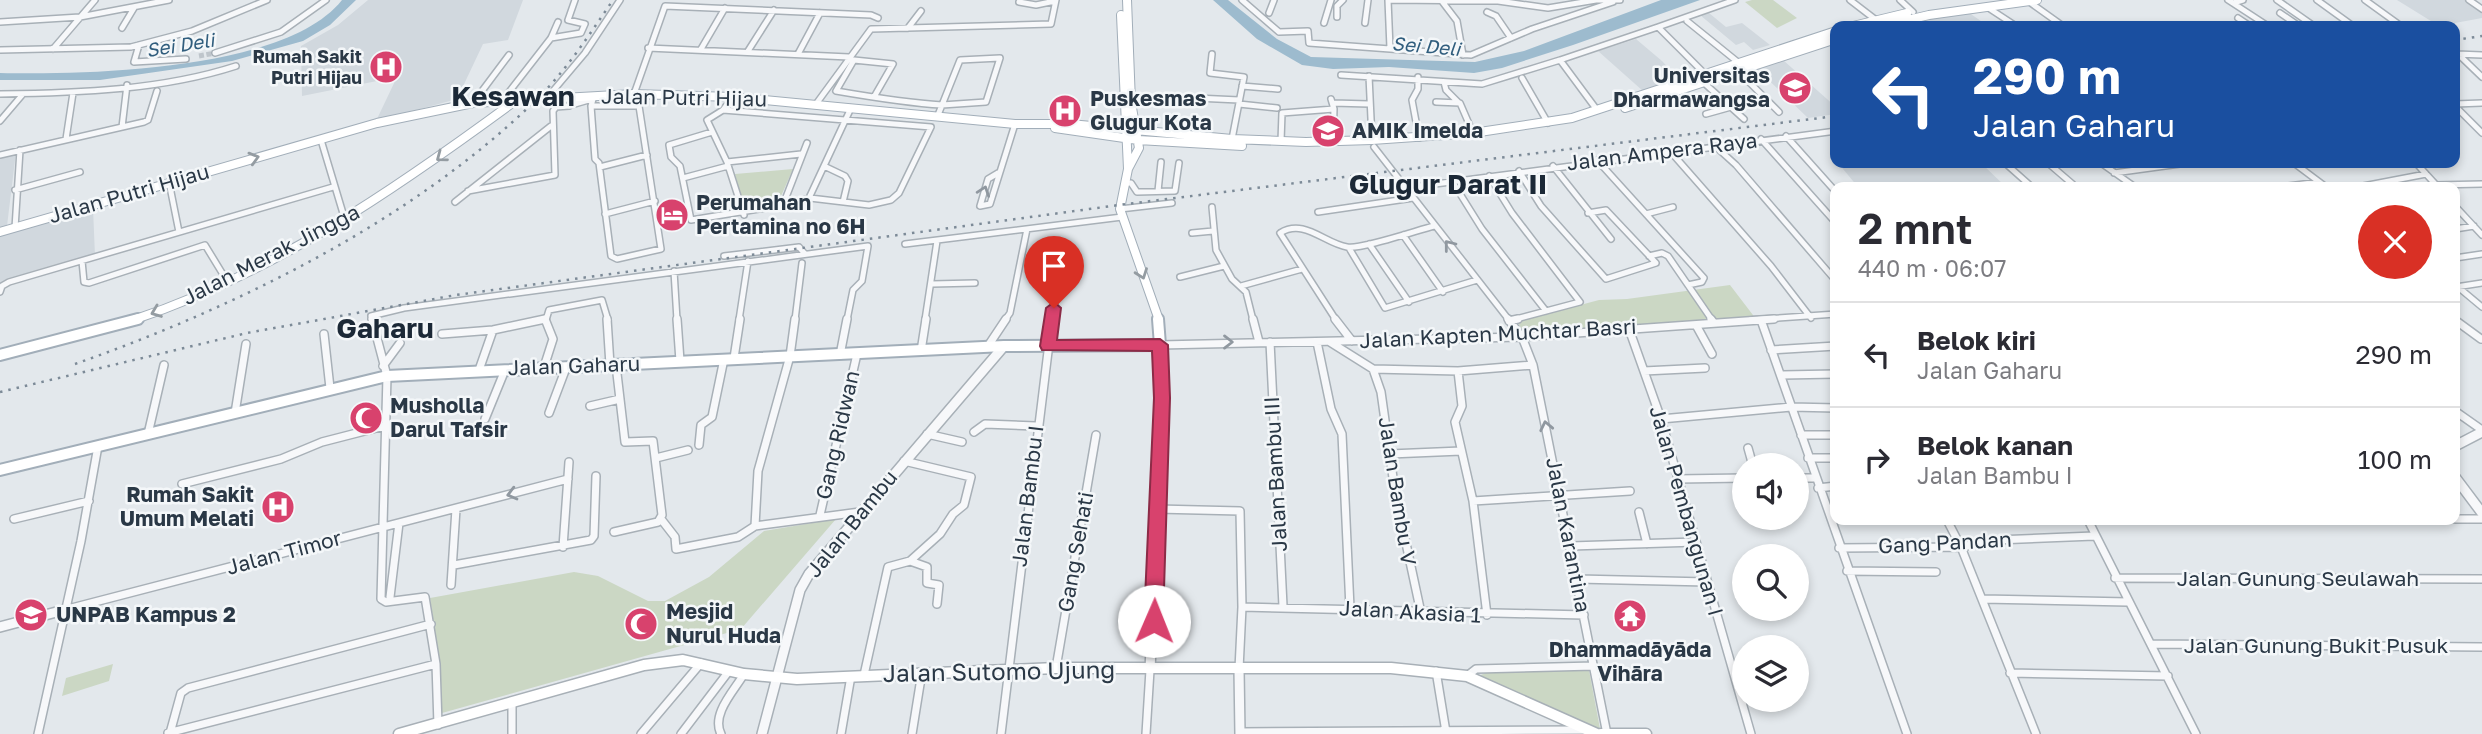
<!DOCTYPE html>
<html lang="id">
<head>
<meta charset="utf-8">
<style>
  body { margin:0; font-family:"Golos Text",sans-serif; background:#f7f7f7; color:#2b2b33; height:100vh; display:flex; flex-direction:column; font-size:26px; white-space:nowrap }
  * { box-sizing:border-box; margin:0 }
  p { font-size:23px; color:#7c7c81 }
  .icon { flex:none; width:38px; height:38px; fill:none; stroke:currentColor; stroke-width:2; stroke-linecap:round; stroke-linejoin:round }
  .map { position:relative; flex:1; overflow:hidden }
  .side { position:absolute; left:1830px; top:182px; width:630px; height:343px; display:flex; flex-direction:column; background:#fff; border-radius:14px; box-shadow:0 4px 10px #0003 }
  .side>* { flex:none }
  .top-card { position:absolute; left:1830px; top:21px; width:630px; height:147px; border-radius:14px; box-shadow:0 4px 10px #0003; background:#1a4fa0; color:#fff; overflow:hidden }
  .fabs { position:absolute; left:1732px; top:453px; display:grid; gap:14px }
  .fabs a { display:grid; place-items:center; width:77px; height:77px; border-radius:50%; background:#fff; box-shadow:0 4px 10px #0003; font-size:35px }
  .pin { position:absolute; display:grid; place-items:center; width:60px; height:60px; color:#fff; margin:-72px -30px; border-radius:50% 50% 50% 0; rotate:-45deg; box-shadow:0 0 7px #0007 }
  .pin .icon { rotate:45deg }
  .me { position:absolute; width:77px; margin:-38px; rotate:1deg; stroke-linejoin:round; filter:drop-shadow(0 0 5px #0008) }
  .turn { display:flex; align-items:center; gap:24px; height:147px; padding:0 28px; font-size:32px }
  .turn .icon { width:91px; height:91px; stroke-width:2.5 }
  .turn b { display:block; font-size:49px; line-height:60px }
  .round { display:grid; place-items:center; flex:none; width:74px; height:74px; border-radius:37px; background:#f7f7f7 }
  .head { display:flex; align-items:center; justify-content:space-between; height:119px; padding:0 28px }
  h1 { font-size:42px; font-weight:600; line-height:52px }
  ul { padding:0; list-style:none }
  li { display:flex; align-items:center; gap:21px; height:105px; padding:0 28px; border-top:2px solid #e1e1e2 }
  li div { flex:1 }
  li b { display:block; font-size:26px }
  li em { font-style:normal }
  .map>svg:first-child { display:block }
  .built { fill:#d1d8de }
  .green { fill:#cbd7c4 }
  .water { fill:#9dbbce }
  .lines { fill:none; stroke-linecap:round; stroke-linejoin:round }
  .minor-tunnel { stroke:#bec5cb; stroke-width:5; stroke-dasharray:5 2.5; stroke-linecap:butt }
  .minor-far1-casing { stroke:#a8b0b7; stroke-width:8 }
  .minor-casing { stroke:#a8b0b7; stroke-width:10 }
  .tertiary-casing { stroke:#a8b0b7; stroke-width:12 }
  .secondary-casing { stroke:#a8b0b7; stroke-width:13 }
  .primary-far1-casing { stroke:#a2aeb9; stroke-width:10 }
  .primary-casing { stroke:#a2aeb9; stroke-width:14 }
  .minor-far1 { stroke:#f7f8fa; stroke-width:5 }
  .minor { stroke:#f7f8fa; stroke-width:7 }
  .tertiary { stroke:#f7f8fa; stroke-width:9 }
  .secondary { stroke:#fff; stroke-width:10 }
  .primary-far1 { stroke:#fff; stroke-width:8 }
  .primary { stroke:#fff; stroke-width:10 }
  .rail { stroke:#7c8a97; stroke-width:2.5; stroke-dasharray:2.5 6; stroke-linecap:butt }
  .oneway { stroke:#949ca2 }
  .oneway2 { stroke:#9098a0 }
  .route { fill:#d8426d; stroke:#8c2b47; stroke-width:2 }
  .labels { text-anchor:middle; stroke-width:5; stroke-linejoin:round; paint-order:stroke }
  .far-poi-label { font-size:18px; font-weight:bold; fill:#2a3846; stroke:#f4f7f9; text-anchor:end }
  .far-water-label { font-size:19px; font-style:italic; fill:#305d7d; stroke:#f4f7f9 }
  .poi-label { font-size:21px; font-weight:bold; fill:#2a3846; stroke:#f4f7f9; text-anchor:start }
  .street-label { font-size:21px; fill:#2a3846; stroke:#f4f7f9 }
  .near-street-label { font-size:24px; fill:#2a3846; stroke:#f4f7f9 }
  .district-label { font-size:28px; font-weight:bold; fill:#1c2937; stroke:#f4f7f9 }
</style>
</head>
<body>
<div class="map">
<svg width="2482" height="734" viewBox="0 0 2482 734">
  <rect width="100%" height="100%" fill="#e3e8ec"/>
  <path class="built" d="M368,0h155l-15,40 -25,4 -26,55 -81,22 21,-44 -95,19 -1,-50 37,-21z
    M2397,0h69l16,10v8l-43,8z
    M1968,12l20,14h-75l-5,-4z
    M1709,13l17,14 16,-4 28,22 -17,5 -9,-8 -8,3 -36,-30z
    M1636,39l26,22 17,18 -36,12 -45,-40z
    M1783,60l53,47v7l-28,4 -52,-50z
    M16,152l-9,74 -7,2v-72z
    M1838,163h143l25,24h-148z
    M93,208l2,48 -95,29v-50z"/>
  <path class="green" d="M1752,0h21l24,18 -20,10 -32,-26z
    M793,169l-15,34 -34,5 -9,-34z
    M1730,285l26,34 -231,15 -8,-12 82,-22 28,-1z
    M836,519l-95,110 -299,84 -2,-48 -10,-67 144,-26 24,4 50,25h17l44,-24 55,-46z
    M113,664l-4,17 -47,15 4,-18z
    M1589,670l11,59 -122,-53 8,-3z"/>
  <path class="water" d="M342,0h14l-26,25 -27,16 -71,20 -132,19h-100v-7c87,2 286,-2 342,-73z
    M1213,0h15l49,39 34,18 164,5 49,-11 137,-51h39l-127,45 -71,23 -28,5 -85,-6 -56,2 -31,-4 -45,-26z"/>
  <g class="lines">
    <path class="minor-tunnel" d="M199,56l16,-3"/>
    <defs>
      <path id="minor-far1" d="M1242,0l37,32 29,-1 1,12 162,12 61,-26 81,-27
        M1388,0l2,48
        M1389,0l109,1 50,7 48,-8h24
        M1441,0l16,21 6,34
        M1850,0l26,20
        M1900,0l13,12
        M2228,0l40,26
        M2277,0l37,26
        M2317,0l36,26
        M2365,0l36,26
        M2469,0l13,9
        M2028,1l35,25
        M1019,2l17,3 19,-4
        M2233,3l10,-3
        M1987,7l29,19
        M1487,12l9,4 15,22
        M1269,13l5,-13
        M2280,13l19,13
        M1337,17v-11l6,-6
        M2238,18l12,8
        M1687,21l52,42
        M0,22l80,-5 89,-17
        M1324,23l7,-23
        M1365,23l3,-23
        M1658,27l77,-27
        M122,28l12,-20
        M908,28l13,-17
        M551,38l30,-5 4,-9 -17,-4 7,-20
        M139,45l-5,17 52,-3
        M648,48l201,9
        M53,49l42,-49
        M701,49l24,-41
        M0,50l131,-3 61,-16 75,-31
        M748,51l26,-41
        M215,53l66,-21 45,-32
        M798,54l22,-41
        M1212,54l-2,19 34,4 -12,62
        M2457,54l25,1
        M2458,54l24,23
        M1000,58l-14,44 -44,3 18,-45z
        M1560,60l98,-33 47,47
        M1738,71l41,41
        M1341,75l141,9 78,-24 37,50
        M1369,76l3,64
        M1418,77v12l-6,11 7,38
        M1522,78l26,45
        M1444,82l2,8 12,12
        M1703,82l41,37
        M1242,86l36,3
        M0,94c78,-1 162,-4 236,-28
        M634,94l31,-88 206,9 7,3
        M733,97l-10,13 -16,10 20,42 17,53
        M874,97l19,-33 -39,-4 -18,31c35,6 70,12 106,14
        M547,98l38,-45 35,-53
        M1196,98l43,2
        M1331,99l3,10 -1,33
        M502,101l49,-63 7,-16
        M1436,102l24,1 13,30
        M473,103l36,-48
        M1333,103l36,1
        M816,104l55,-75 180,-5 5,-24
        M1239,104l38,4
        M2455,104l27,-1
        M568,106l24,-7
        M591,106h48l22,143 -44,10 -6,-3 -12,-93 -4,-4z
        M591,106l3,-10
        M2455,106l27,27
        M723,110l208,17 -32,66 -8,7 -22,5 -59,-7 -27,7 24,-62
        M1706,114l25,-7
        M938,115l4,-10
        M0,121l23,-27
        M122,127l5,-42
        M712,132l-43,13 2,12 9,9 11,54 92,-15
        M1786,136l50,56
        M66,139l7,-46
        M1761,139l75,84
        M321,140l24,80
        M1281,141l1,-28 52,-4
        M1715,146l21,19 100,116
        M1374,147l135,173
        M1670,151l101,115 40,52
        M0,155l144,-33 4,-2 9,-29
        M1597,160l107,118 -2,4 -14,3
        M727,162l74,-8
        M2005,163l27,24
        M2048,163l28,24
        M2101,163l34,24
        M2294,163l32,24
        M2416,163l22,24
        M824,166l21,10 3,5 -5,21
        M1553,166l58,73
        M600,167l47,-12
        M1519,171l22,35 65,73 50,-16 -50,-53 -18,3
        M998,173l-10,6 -8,27 10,-2 25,-80
        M2114,173l73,-10
        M1489,176l23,37 68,89 -68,18
        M683,178l45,-12
        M1452,181l30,48 64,82
        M169,182l10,50
        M1125,183h6l6,9 38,-1 4,-28
        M2436,185l46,-1
        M2281,187l38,-5
        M2358,187l68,-13
        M1405,188l431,-57
        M15,190l65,-18
        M468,191l87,-16 -2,-64 3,-4 13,-1
        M1158,191l3,-29
        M809,198l42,-90
        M455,202l96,-76
        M2455,206l27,29
        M1212,207l4,43 16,29 14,13 7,28
        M1120,209l52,-6
        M1318,212l95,-14
        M605,214l50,-13
        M1646,214l27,-7
        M15,228l5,-78
        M2455,229l19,-3
        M1192,233l21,-2
        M1403,235l40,57
        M905,244l217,-27
        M1369,244l40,58
        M1349,248l36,60 92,-28
        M724,256l75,-9 6,7
        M1649,256l13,-3 6,3 44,64
        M2455,258l27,-4
        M82,261l2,21 5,1 116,-38 22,36
        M674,271l3,49
        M1180,277l44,-11
        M932,284l43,-1
        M1241,286l61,-17
        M2456,287l26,-4
        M2458,287l24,20
        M0,292l2,-6 7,-4 324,-95
        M372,320l-1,-4 33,-8 464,-62 -6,35 -9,9 -6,30
        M539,320l6,-1
        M546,320l3,-10 53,-10 6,20
        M739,320l9,-59
        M795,320l7,-57
        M925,320l12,-79
        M1005,320l5,-7 17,-84
        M1052,320l6,-36 16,-20
        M1336,320l-56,-87c24,-15 44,10 67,14 13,3 71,-17 87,-21
        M1750,320l86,-6"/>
      <path id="minor" d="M372,319l15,57 -6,223 5,3 39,-5 11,67 2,61
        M607,319l3,46
        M677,319l3,42
        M1253,319l6,23
        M1335,319l17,22
        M1508,319l14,18 11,28 74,369
        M1711,319l3,4
        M1761,320l146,414
        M2455,320l26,19
        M1509,321l9,-2
        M1696,325l16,29
        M1629,329l32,90 90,315
        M324,334l6,54
        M442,334l51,-4 52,-11
        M1270,342l13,264
        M1317,342l14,67 11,25 8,174
        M1330,342l43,27 85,2 75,-6
        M1160,345l362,-8 252,-18
        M988,346l18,-27
        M1771,350l65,-4
        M921,351l5,-32
        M840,355l7,-36
        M734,358l6,-39
        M383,366l17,-23
        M544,367l9,-28 -8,-20
        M1373,369l8,23 14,100 26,121
        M479,370l14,-40
        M1458,371l4,35 -7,16 18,79 14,114
        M1644,371l61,-3
        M1782,375l54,-1
        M590,406l30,-7
        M2455,411l27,19
        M235,413l11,-69
        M549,413l17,-45
        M485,419l20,-49
        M1661,419l130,-12 45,1
        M974,432l11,-8 51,2
        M148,434l16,-69
        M927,434l35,8
        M1801,435h35
        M699,445l2,-20 11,-8 12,-58
        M1748,448l5,18
        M1390,454l71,-3
        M656,458l32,-8
        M1808,458h28
        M1797,478h19
        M1677,479l68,-1
        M182,484l99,-25 41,-17 66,-17
        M1818,488l18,-2
        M1473,501l157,-10
        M1157,509l83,2 2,96
        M1639,512l8,32
        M820,515l37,-161
        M14,519l75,-18
        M661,519l14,18 1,12 62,-12 17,-11
        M2455,519h27
        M1947,520l14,27 75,187
        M2088,520l108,214
        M755,526l3,-55 32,-115 5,-37
        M755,526l105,-14
        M614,532l44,-10 4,-7 -9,-74 -28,1 -9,-77
        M1571,546l125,-4
        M563,547l6,-85
        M1839,548l122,-1 35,-7 98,-4
        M910,561l17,6v16l12,2 -2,19
        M454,565l137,-25 3,-4 2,-60
        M1847,571l89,1
        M2115,578l367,1
        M1578,579l129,3
        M451,585l5,-76
        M390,597l9,-74
        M1982,599l146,3
        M64,610l504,-131
        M2151,644l331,3
        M1056,668l40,-233
        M1239,669l3,-62 342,8
        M1436,671l10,61
        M2010,673l158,3
        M864,675l24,-108 22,-6 30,-27 13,-20 11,-9 7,-28 -67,-16
        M1467,676l9,-7 118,-3
        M512,704v30
        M1240,732l344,-2
        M168,733l268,-69
        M170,733l11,-40 7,-5 243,-64
        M38,734l43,-193 17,-95
        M641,734l60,-71
        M681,734l48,-63
        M721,734c-10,-20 13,-43 23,-60
        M841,734l10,-58
        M912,734l10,-62
        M1001,734l51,-415
        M1146,734l4,-64"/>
      <path id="tertiary" d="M2455,446l27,-14
        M2455,477l27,36
        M0,627l64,-17
        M1239,669l1,65
        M1150,670l12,-272 -2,-53
        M762,734l38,-144 9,-16 195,-228"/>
      <path id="secondary" d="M399,734l245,-69 39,-5 61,14 53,5 259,-11h335l76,8 130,58
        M1601,734h45"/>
      <path id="primary-far1" d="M1127,0l4,102 8,46 -11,21 -8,40 39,111
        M1121,15l7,154
        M1853,26l54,-13
        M1882,26l47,-11 108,-15
        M1625,108l211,-69
        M1055,128l83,12 104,6
        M0,232l377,-109 96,-20 161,-9 99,3 282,27h55l162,15 74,3 66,-2 101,-7 99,-15 264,-87
        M133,320c140,-46 264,-132 382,-219"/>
      <path id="primary" d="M0,355l138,-36
        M0,470l387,-94 617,-30 156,-1 -2,-26"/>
    </defs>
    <use href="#minor-far1" class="minor-far1-casing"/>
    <use href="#minor" class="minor-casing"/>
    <use href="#tertiary" class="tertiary-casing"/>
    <use href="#secondary" class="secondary-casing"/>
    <use href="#primary-far1" class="primary-far1-casing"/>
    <use href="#primary" class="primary-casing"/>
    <use href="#minor-far1" class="minor-far1"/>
    <use href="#minor" class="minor"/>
    <use href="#tertiary" class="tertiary"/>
    <use href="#secondary" class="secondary"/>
    <use href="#primary-far1" class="primary-far1"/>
    <use href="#primary" class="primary"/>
    <path class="rail" d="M2455,40l27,-4
      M75,364c162,-57 337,-143 461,-264 30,-29 53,-65 77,-100
      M0,392l247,-59 209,-38 663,-90 717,-89"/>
  </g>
  <defs><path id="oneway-chevron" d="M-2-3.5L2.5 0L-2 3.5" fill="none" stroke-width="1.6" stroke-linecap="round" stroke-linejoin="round" transform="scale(1.75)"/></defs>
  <g class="oneway">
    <use href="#oneway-chevron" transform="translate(441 157) rotate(143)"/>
    <use href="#oneway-chevron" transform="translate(254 158) rotate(-16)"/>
    <use href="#oneway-chevron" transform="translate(1142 274) rotate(70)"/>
    <use href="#oneway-chevron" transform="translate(156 312) rotate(159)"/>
  </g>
  <g class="oneway2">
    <use href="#oneway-chevron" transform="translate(984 191) rotate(-71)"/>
    <use href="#oneway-chevron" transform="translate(1449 245) rotate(-128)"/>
    <use href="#oneway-chevron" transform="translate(1228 342)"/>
    <use href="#oneway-chevron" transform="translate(1546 426) rotate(-102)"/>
    <use href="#oneway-chevron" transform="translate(512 494) rotate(165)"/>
  </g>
  <path class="route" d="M1054,302l7,6 -4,32 103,-1 8,6 2,53 -7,223 -3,6h-13l-3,-6 10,-223 -2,-47 -110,-1 -2,-4 6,-38z"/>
  <defs>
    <symbol id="hospital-disc" viewBox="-11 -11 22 22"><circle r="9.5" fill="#d8426d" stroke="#f4f7f9"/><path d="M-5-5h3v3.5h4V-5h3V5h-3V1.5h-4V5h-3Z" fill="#fff"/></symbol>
    <symbol id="university-disc" viewBox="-11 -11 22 22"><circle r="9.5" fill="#d8426d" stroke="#f4f7f9"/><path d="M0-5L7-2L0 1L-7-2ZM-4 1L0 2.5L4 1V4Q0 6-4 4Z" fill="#fff"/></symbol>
    <symbol id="hotel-disc" viewBox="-11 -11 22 22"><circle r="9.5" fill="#d8426d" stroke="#f4f7f9"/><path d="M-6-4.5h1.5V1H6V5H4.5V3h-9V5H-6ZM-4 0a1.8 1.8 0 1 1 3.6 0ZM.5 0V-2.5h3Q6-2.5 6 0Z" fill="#fff"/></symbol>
    <symbol id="mosque-disc" viewBox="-11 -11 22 22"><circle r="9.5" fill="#d8426d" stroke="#f4f7f9"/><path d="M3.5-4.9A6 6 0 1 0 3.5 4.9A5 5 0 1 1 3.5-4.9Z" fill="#fff"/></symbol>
    <symbol id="temple-disc" viewBox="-11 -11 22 22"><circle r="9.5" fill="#d8426d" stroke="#f4f7f9"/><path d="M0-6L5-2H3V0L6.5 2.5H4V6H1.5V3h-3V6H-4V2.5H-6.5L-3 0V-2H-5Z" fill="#fff"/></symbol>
  </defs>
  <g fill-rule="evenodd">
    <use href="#hospital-disc" x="367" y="48" width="38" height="38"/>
    <use href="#university-disc" x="1776" y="69" width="38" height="38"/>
    <use href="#hospital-disc" x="1046" y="92" width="38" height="38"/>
    <use href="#university-disc" x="1309" y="112" width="38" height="38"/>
    <use href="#hotel-disc" x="653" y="196" width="38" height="38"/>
    <use href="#mosque-disc" x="347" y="399" width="38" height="38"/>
    <use href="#hospital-disc" x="259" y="488" width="38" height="38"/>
    <use href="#university-disc" x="12" y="596" width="38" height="38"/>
    <use href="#temple-disc" x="1611" y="597" width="38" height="38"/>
    <use href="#mosque-disc" x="622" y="605" width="38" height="38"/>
  </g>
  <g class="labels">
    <g class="far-poi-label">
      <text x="362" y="63">Rumah Sakit<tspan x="362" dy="21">Putri Hijau</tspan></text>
    </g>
    <g class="far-water-label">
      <text transform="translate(180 45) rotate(-9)" y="7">Sei Deli</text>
      <text transform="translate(1426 46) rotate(5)" y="7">Sei Deli</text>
    </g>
    <g class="poi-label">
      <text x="1770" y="83" text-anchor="end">Universitas<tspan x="1770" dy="24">Dharmawangsa</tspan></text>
      <text x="1090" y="106">Puskesmas<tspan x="1090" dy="24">Glugur Kota</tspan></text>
      <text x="1352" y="138">AMIK Imelda</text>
      <text x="696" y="210">Perumahan<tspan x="696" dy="24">Pertamina no 6H</tspan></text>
      <text x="390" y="413">Musholla<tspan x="390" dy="24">Darul Tafsir</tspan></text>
      <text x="254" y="502" text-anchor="end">Rumah Sakit<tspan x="254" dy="24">Umum Melati</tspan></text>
      <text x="666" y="619">Mesjid<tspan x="666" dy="24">Nurul Huda</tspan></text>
      <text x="56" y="622">UNPAB Kampus 2</text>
      <text x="1630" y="657" text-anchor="middle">Dhammadāyāda<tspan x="1630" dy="24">Vihāra</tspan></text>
    </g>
    <g class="street-label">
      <text transform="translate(684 98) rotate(1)" y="7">Jalan Putri Hijau</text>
      <text transform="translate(1662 152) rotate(-7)" y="7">Jalan Ampera Raya</text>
      <text transform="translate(129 194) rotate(-16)" y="7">Jalan Putri Hijau</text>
      <text transform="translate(271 255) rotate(-27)" y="7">Jalan Merak Jingga</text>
      <text transform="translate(1498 334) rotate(-3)" y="7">Jalan Kapten Muchtar Basri</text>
      <text transform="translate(574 366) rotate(-2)" y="7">Jalan Gaharu</text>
      <text transform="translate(838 435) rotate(-77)" y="7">Gang Ridwan</text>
      <text transform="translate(1276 474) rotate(-93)" y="7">Jalan Bambu III</text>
      <text transform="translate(1397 491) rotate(81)" y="7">Jalan Bambu V</text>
      <text transform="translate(1028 496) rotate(-83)" y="7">Jalan Bambu I</text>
      <text transform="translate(1686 511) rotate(74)" y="7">Jalan Pembangunan I</text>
      <text transform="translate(852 524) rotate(-51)" y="7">Jalan Bambu</text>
      <text transform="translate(1568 535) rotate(79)" y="7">Jalan Karantina</text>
      <text transform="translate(1945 543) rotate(-3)" y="7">Gang Pandan</text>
      <text transform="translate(1076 552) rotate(-80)" y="7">Gang Sehati</text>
      <text transform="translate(284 553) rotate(-15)" y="7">Jalan Timor</text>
      <text x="2298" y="586">Jalan Gunung Seulawah</text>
      <text transform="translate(1410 612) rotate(3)" y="7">Jalan Akasia 1</text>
      <text x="2316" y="653">Jalan Gunung Bukit Pusuk</text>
    </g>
    <g class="near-street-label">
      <text transform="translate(999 672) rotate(-1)" y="8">Jalan Sutomo Ujung</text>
    </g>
    <g class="district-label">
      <text x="513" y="106">Kesawan</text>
      <text x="1448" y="194">Glugur Darat II</text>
      <text x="385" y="338">Gaharu</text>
    </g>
  </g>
</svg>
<div class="fabs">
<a><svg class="icon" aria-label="sound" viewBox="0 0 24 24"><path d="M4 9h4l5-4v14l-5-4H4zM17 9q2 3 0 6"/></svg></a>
<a><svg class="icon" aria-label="search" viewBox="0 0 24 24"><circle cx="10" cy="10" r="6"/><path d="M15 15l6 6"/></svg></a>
<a><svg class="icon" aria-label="layers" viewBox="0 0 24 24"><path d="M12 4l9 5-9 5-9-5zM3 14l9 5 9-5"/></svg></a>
</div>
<div class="pin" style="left:1054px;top:308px;background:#d93025"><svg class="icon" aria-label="arrive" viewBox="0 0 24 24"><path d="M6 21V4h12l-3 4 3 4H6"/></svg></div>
<svg class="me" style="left:1154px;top:621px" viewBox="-20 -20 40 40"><circle r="19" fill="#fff"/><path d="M0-13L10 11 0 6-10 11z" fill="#d8426d"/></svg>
<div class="top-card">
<div class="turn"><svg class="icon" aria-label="left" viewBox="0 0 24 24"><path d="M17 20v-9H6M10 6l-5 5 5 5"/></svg><div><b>290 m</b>Jalan Gaharu</div></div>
</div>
<section class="side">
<div class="head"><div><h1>2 mnt</h1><p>440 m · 06:07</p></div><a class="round" style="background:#d93025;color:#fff"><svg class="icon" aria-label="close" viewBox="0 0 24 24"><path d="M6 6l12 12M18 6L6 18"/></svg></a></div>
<ul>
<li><svg class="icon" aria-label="left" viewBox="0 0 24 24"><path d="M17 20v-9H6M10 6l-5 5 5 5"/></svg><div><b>Belok kiri</b><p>Jalan Gaharu</p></div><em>290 m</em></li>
<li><svg class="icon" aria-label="right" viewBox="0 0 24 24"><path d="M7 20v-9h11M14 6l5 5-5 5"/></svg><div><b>Belok kanan</b><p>Jalan Bambu I</p></div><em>100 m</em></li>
</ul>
</section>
</div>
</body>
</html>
